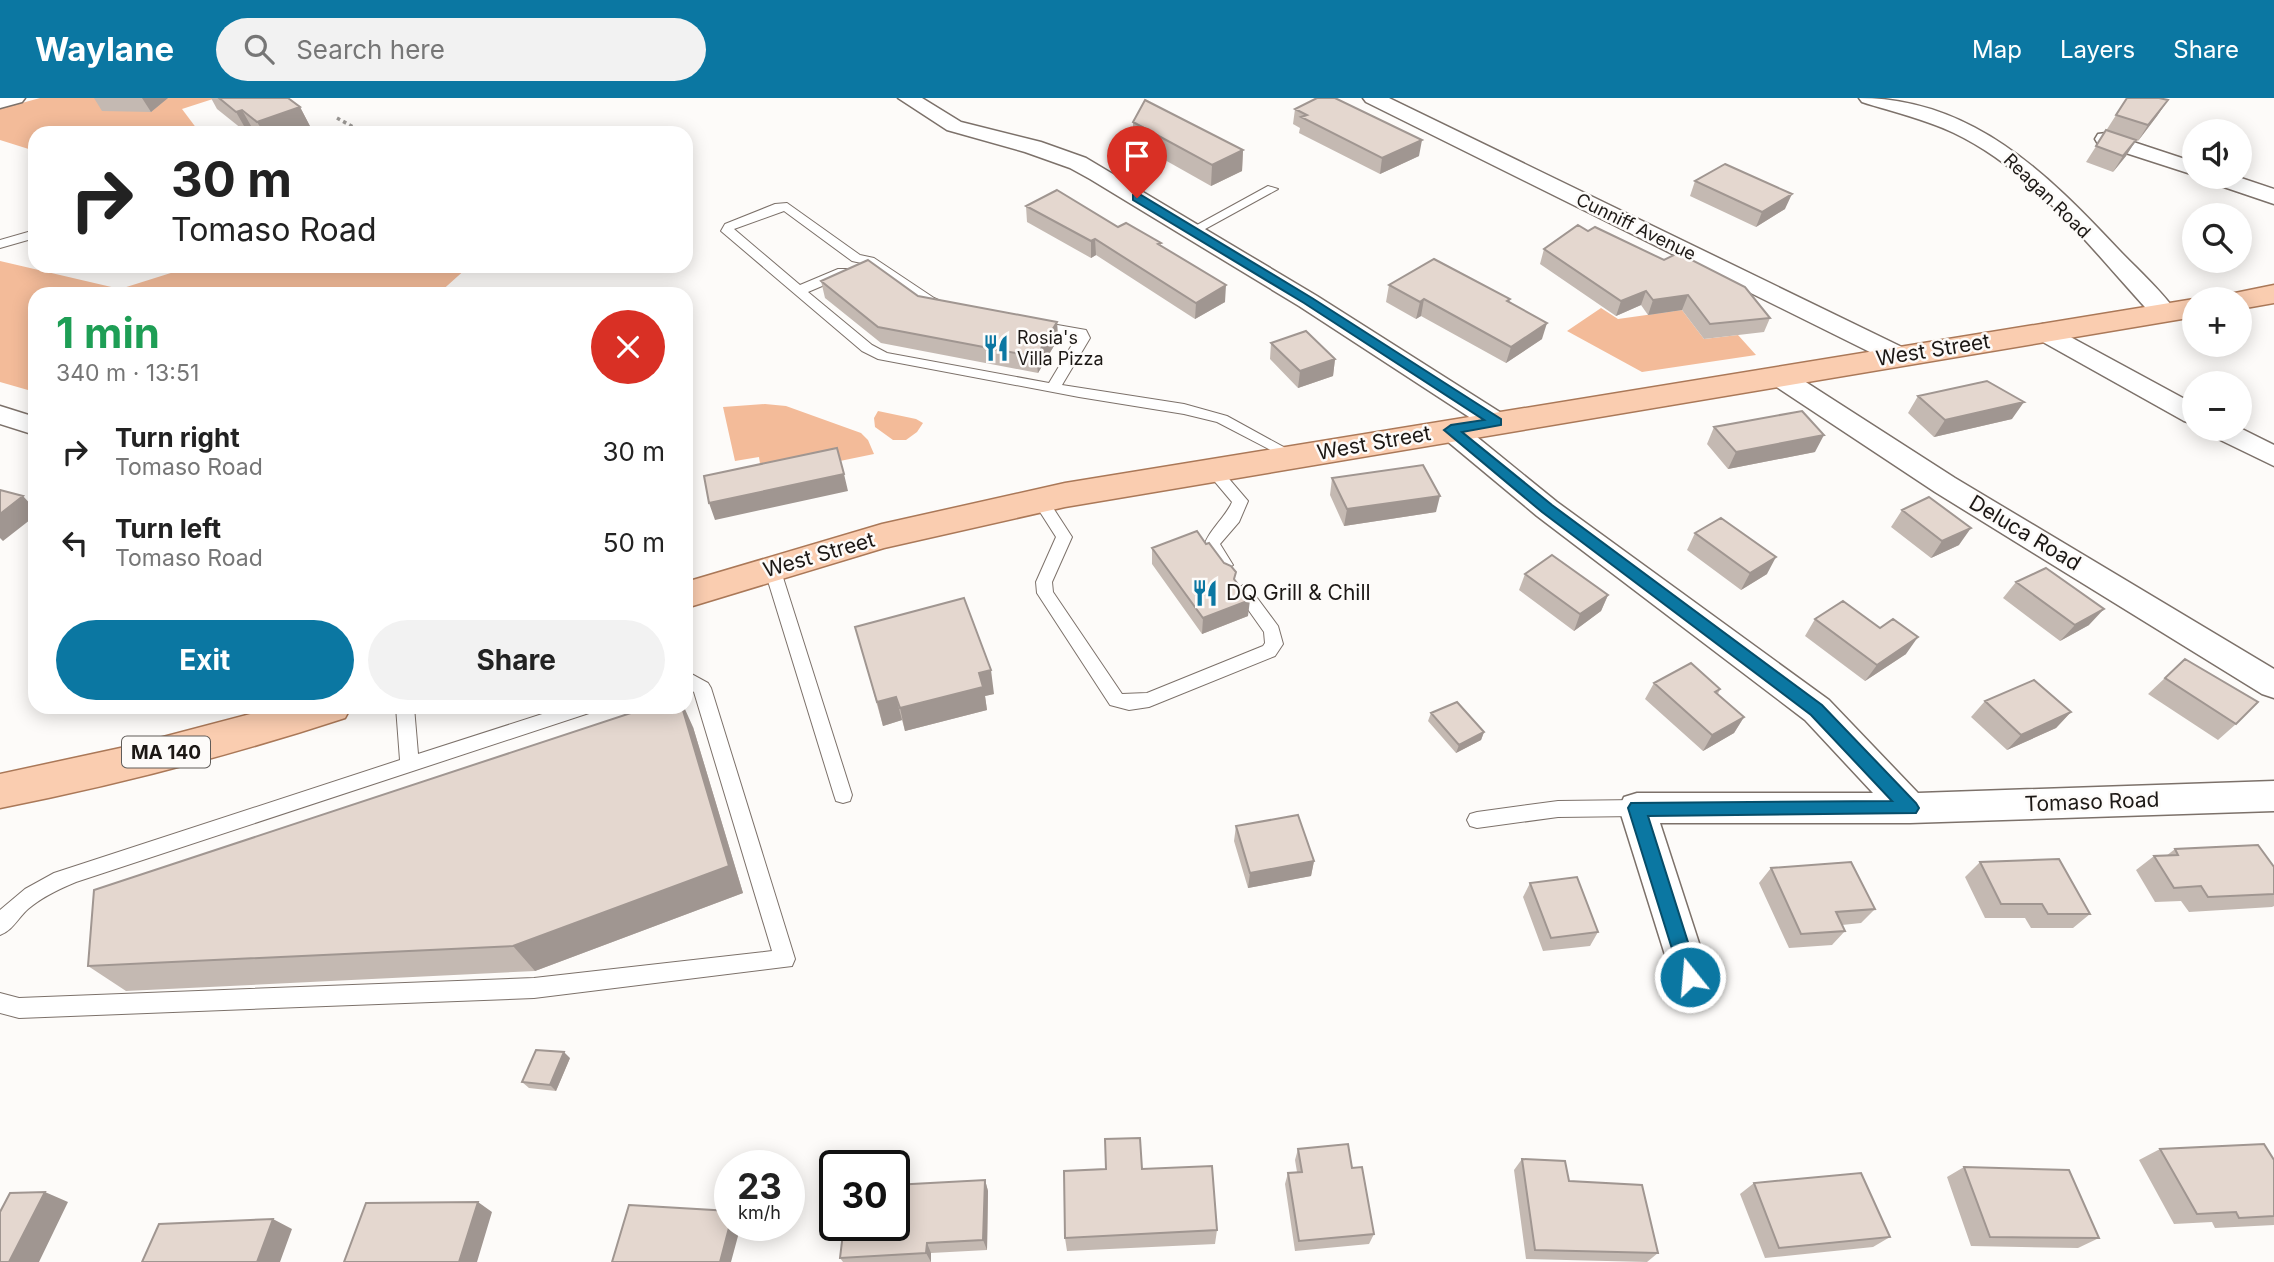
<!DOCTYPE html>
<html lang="en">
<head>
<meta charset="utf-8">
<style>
  body { margin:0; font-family:Inter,sans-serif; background:#f2f2f2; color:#222; height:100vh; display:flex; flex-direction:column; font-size:26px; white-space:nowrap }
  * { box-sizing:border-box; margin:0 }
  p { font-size:23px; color:#767676 }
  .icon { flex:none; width:38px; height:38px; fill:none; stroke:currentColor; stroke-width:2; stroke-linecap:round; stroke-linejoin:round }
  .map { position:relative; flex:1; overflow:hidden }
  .panel { position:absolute; left:28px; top:189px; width:665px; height:427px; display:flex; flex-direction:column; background:#fff; border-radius:21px; box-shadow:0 4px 18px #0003 }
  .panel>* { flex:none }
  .banner { position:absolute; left:28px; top:28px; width:665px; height:147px; border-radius:21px; box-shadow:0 4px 18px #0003; background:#fff; color:#222; overflow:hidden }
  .fabs { position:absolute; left:2182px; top:21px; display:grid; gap:14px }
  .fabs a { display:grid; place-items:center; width:70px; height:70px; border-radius:50%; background:#fff; box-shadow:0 4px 18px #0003; font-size:35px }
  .speed { position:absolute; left:714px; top:1052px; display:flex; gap:14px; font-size:35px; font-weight:700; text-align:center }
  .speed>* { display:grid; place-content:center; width:91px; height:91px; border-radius:50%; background:#fff; box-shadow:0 4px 18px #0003; line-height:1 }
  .speed small { font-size:18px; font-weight:400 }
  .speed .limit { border:4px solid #111; border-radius:10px; background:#fff; color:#111 }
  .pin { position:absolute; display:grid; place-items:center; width:60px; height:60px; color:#fff; margin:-72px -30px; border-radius:50% 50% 50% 0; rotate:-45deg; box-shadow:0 0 7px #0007 }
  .pin .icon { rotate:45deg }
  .me { position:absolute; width:77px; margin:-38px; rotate:343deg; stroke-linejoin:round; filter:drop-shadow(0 0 5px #0008) }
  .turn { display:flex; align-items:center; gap:24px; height:147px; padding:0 28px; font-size:32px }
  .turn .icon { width:91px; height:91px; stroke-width:2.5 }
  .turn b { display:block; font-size:49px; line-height:60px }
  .round { display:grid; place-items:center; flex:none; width:74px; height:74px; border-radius:37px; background:#f2f2f2 }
  .headline { display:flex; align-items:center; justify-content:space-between; height:119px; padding:0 28px }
  h1 { font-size:42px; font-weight:700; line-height:52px; color:#1e9e55 }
  .button { display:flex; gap:14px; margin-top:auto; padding:14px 28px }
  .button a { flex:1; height:80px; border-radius:42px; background:#0b77a2; color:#fff; font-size:28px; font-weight:700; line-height:80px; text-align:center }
  .button a+a { background:#f2f2f2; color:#222 }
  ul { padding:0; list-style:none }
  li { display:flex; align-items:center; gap:21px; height:91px; padding:0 28px }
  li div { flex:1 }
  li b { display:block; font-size:26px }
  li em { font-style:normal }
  header { display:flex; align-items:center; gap:42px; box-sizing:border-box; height:98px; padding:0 35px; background:#0b77a2; color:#fff }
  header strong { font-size:33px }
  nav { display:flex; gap:38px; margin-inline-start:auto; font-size:24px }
  .search { width:490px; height:63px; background:#f2f2f2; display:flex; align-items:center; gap:18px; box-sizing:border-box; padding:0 24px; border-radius:38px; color:#767676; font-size:26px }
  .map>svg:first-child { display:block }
  .green { fill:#f3bb99 }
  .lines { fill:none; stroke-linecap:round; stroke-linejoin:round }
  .lane-casing { stroke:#7c716a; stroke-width:2 }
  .street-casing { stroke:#7c716a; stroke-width:3 }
  .primary-casing { stroke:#aa7858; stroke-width:3 }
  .path { stroke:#999693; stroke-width:3.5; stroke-dasharray:3.5 3.5; stroke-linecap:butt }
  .lane { fill:#fff; fill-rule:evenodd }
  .street { fill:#fff; fill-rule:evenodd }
  .primary { fill:#facdb0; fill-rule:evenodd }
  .wall { fill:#c4b9b2 }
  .shaded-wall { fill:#a09691 }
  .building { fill:#e4d7cf; stroke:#a09691; stroke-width:2 }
  .route { fill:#0b77a2; stroke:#074d69; stroke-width:2 }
  .labels { text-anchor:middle; stroke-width:5; stroke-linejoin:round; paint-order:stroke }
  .far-street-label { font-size:18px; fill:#1c1815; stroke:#fdfbf9 }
  .far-poi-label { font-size:18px; fill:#1c1815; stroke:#fdfbf9; text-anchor:start }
  .shield { fill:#fdfbf9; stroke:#605c59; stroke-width:2 }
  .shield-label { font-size:19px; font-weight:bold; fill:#1c1815 }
  .street-label { font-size:21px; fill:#1c1815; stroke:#fdfbf9 }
  .poi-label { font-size:21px; fill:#1c1815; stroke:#fdfbf9; text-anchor:start }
</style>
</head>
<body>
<header>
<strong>Waylane</strong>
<div class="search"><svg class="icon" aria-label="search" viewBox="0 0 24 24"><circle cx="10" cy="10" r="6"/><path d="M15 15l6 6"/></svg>Search here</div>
<nav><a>Map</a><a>Layers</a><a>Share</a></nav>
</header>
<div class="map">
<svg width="2274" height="1164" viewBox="0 0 2274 1164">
  <rect width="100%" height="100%" fill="#fdfbf9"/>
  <path class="green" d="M40,0h176l-34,11 18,24h-165v18l-35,-11v-31z
    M0,163l120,28 73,-23 275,1 -30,27h-403v98l-35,-10z
    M1601,210l17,11 64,-9 22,29 34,-4 18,20 -114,17 -75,-41z
    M765,306l21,2 75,27 7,7 6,14 -112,23 -3,-20 -24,4 -12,-54z
    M878,313l38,8 7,4 -6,9 -11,8h-13l-18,-13 -1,-9z"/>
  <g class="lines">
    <defs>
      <path id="lane" d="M1268,88l10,3 -82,45 -4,1 -6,-4z
        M787,105l73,52 14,3 60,40 17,8 -7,4 -20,-6 -58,-40 -14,-3 -68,-50 -50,18 66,56 38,-16h10v6l-40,17 64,53 15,8 162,30 27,-45 -47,-12v-6l57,10 4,8 -28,47 122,19 43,12 73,40 -2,3h-10l-71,-37 -33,-8 -105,-17 -201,-38 -16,-8 -141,-120 4,-7 50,-20z
        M35,132v8l-35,10v-8z
        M1213,367l5,1 30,35 -9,21 -19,22 13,21 -8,6 -6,-2 -15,-20c0,-14 22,-32 28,-47l-27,-32z
        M1041,398l5,1 26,40 -20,45 1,10 69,102 25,-1 116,-47 2,-3 -1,-11 -29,-41 8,-6 6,2 29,39 5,18 -8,12 -126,51 -20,3 -19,-5 -73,-112 -1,-11 20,-45 -23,-36z
        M772,464l8,6 72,227 -2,6 -7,2 -7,-2 -2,-6 -70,-227z
        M686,573l22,12 3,5 84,271 -3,7 -258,32 -515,20 -19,-5v-20l19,5 515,-20 238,-27 -78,-259 -8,-5z
        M396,609h18l4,47 146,-47h31l-3,5 -516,170c-17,7 -34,15 -48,27 -10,9 -16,22 -28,26v-25l25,-21 29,-16 346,-113z
        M1637,702l7,2 2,6 -2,6 -7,2 -79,1 -81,11 -7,-2 -3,-6 3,-6 7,-2 81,-11z"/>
      <path id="street" d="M0,0h25l-3,4 -22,6z
        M898,0h24l39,24 80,20 45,16 231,138 189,120 4,6 -4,6 -10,3 -10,-3 -187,-122 -209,-127 -20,-11 -45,-16 -78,-22z
        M1363,0h26l519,252 4,6 -4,6 -9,2 -9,-2 -524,-260z
        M1859,0c112,0 188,75 260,152 19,20 42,40 58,63l-4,5 -9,3 -9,-3c-60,-64 -119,-146 -201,-185 -29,-14 -61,-21 -92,-31z
        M2106,35l88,29v13l-96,-31 -3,-5 3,-5z
        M2206,79h32l36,12v15l-65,-22z
        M2043,226l9,3 142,77v20l-10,-3 -150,-84 -4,-5 4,-5z
        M1778,270l9,2 168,108 319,191v29l-12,-4 -327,-202 -166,-110 -4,-6 4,-6z
        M0,308l35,11v18l-35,-11z
        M1451,323l10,3 96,78 272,198 89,93 356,-12v30l-364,12h-250l50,154 -6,13 -14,5 -14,-5 -57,-182 5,-11 13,-4h236l-68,-73 -268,-204 -96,-80 -4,-6 4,-6z
        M2240,330l34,17v21l-64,-31 -4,-6z"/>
      <path id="primary" d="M2274,187v18l-34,6v-10h-14l4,-5z
        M2194,201v18l-1129,190 -181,41 -198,60v-26l196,-58 183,-41z
        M277,609h74l-6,11c-113,37 -229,67 -345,90v-34l125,-27z"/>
    </defs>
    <use href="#lane" class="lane-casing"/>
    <use href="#street" class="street-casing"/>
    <use href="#primary" class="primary-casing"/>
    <path class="path" d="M337,20l27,15"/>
    <use href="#lane" class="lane"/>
    <use href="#street" class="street"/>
    <use href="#primary" class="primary"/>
  </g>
  <path class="wall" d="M94,0h74l-17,14 -49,-1z
    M211,0h77l12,9 12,23 -9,3h-56l-30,-24z
    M2127,0l41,2 -11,16 -19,25 -2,-1 -10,16 -13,16 -27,-10z
    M1295,11l124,47 -39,18 -81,-41 1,-5 -7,-4z
    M1133,24l110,28 -1,21 -31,15 -78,-44z
    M1695,83l90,28 -29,18 -66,-31z
    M1026,108l135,37v3l64,56 -30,17 -99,-64 -5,3 -64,-36z
    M1544,151l226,69 -6,14 -60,7 -22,-29 -34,5 -7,-10 -25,11 -76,-52z
    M821,183l97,15 139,26 1,17 -20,34 -157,-30 -56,-45z
    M1389,187l121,14 -1,4 33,36 -36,24 -85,-47 -5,3 -30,-17z
    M1271,245l64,16 -2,17 -35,12 -28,-29z
    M1918,298l94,23 -78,18 -26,-24z
    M1714,329l101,25 -87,17 -21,-25z
    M1332,380l104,34 -92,14 -14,-31z
    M1902,412l57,35 -28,13 -40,-31z
    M1695,435l72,41 -26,16 -54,-40z
    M1206,446l29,36 13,36 -46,18 -50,-70v-16z
    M1525,476l83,21 -7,16 -27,20 -55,-41z
    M2016,484l73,43 -29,16 -57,-43z
    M1815,521l65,9 26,26 -41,27 -60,-45z
    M862,553l132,43 -9,2 2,14 -82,21 -3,-11 -19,6z
    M2185,561l51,65 -18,16 -70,-46z
    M1654,585l66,6 -2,5 26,23 -10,16 -31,18 -58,-52z
    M1985,603l86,11 -15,16 -49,22 -36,-33z
    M1431,615l53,19 -3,8 -25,13 -28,-32z
    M693,629l50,166 -208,78 -409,20 -38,-25z
    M1236,728l78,35 -3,15 -63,12 -14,-47z
    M2175,751l99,18v39l-2,1 -83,5 -8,-11 -26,1 -19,-32 18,-14h12z
    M1980,764l110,52 -17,14h-42l-6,-10h-40l-20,-41z
    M1771,770l104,41 -14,14 -19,2 3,6 -13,14 -43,3 -30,-65z
    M1530,785l68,49 -8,14 -47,5 -20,-54z
    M570,960l-14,33 -27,-3 -7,-6z
    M1298,1051l54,19 22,66 -5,10 -74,7 -10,-67 3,-11 9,-1 -2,-12z
    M2160,1051l114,11v65l-59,3 -3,-6 -38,2 -35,-64z
    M1522,1061l47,22 89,72 -11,9 -121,-3 -12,-89z
    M1964,1069l135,71 -21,10 -107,-2 -24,-69z
    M1142,1071l75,61 -2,14 -148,7 -2,-13z
    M985,1082l3,11 -1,59 -56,3v9h-88l-3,-4z
    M1754,1085l136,54 -17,10 -108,11 -25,-64z"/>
  <path class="shaded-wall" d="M142,0h26l-17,14z
    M2168,2l-11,16 -19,25 10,-16z
    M300,9l12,23 -9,3h-39l-7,-11z
    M242,12l13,23h-7l-12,-21z
    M1422,42l-3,16 -39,18 2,-16z
    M2136,42l-10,16 -13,16 10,-16z
    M1243,52l-1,21 -31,15 1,-21z
    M1792,96l-7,15 -29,18 6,-15z
    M1095,141l1,16 -5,3v-17z
    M1226,187l-1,17 -30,17 1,-16z
    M1646,193l-5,14 -25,11 5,-15z
    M1688,197l-6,15 -34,5 5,-15z
    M1424,201l-3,17 -5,3 4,-17z
    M1057,224l1,17 -20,34 -2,-16z
    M1547,225l-5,16 -36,24 5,-16z
    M1335,261l-2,17 -35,12 2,-17z
    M2024,304l-12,17 -78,18 11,-17z
    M1824,337l-9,17 -87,17 8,-17z
    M844,376l4,17 -133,29 -6,-17z
    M23,398l12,13v7l-32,25 -3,-3v-24z
    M1440,398l-4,16 -92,14 3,-17z
    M1971,430l-12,17 -28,13 11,-17z
    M1776,459l-9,17 -26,16 9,-17z
    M1608,497l-7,16 -27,20 6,-17z
    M1250,502l-2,16 -46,18 1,-16z
    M2104,511l-15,16 -29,16 15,-16z
    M1918,539l-12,17 -41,27 12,-16z
    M991,572l3,24 -9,2 2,14 -82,21 -5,-23 79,-35z
    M896,599l6,23 -19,6 -6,-24z
    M682,609h2l9,20 50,166 -208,78 -22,-25z
    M2071,614l-15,16 -49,22 14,-15z
    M1744,619l-10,16 -31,18 9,-16z
    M1484,634l-3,8 -25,13 3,-8z
    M1314,763l-3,15 -63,12 2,-15z
    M564,954l6,6 -14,33 -6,-6z
    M985,1082l3,11 -1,59 -4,-10z
    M45,1094l23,10 -29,60h-30z
    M478,1104l14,10 -15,50h-18z
    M273,1121l19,10 -12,33h-23z
    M730,1127h11l-10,37h-11z
    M927,1145l4,10v9l-5,-9z"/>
  <path class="building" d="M219,0h69l12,9 -43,15 -15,-12 -6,2z
    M1317,0h18l87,42 -40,18 -81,-41 6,-2 -12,-6z
    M2127,0h32l9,2 -20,25 -32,-10z
    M1145,2l98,50 -31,15 -79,-43z
    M2106,32l30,10 -13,16 -27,-10z
    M1725,66l67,30 -30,18 -67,-31z
    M1057,92l61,37 8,-4 35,20 -3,1 68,41 -30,18 -101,-64 -4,2 -65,-35z
    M1578,127l10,6 7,-4 69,33 14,-7 67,34 25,31 -60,6 -22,-29 -35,5 -7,-9 -25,10 -77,-52z
    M1434,161l76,40 -3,2 40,22 -36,24 -87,-48 -4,3 -31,-17z
    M868,162l50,36 139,26 -21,35 -158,-30 -57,-46z
    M1306,233l29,28 -35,12 -29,-28z
    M1987,283l37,21 -79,18 -27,-24z
    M1802,313l22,24 -88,17 -22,-25z
    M837,350l7,26 -135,29 -5,-27z
    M1423,367l17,31 -93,13 -15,-31z
    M0,392l23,6 -23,18z
    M1929,399l42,31 -29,13 -40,-31z
    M1721,420l55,39 -26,16 -55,-40z
    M1197,433l9,13 3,-1 15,20 7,3 5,6 -2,7 16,21 -47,18 -51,-70z
    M1552,457l56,40 -28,19 -55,-40z
    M2046,470l58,41 -29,16 -59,-43z
    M964,500l27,72 -12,3 4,14 -83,21 -4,-11 -19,5 -22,-75z
    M1843,503l37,27 13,-9 25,18 -41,28 -62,-46z
    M2185,561l73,43 -22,22 -71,-46z
    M1691,565l29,26 -5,3 29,25 -32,18 -58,-52z
    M2034,582l37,32 -50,23 -36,-34z
    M1457,604l27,30 -25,13 -28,-32z
    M649,609h33l47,159 -216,80 -425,20 6,-76z
    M1298,717l16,46 -64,12 -14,-47z
    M2258,747l16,22v27l-66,3 -7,-11 -27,2 -20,-32 24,-1 -3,-6z
    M2059,761l31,55h-42l-6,-10h-41l-21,-42z
    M1851,764l24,47 -39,3 9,19 -44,3 -30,-66z
    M1577,779l21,55 -47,6 -21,-55z
    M536,952l28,2 -14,33 -28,-3z
    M1140,1040l2,31 70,-3 5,64 -152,8 -1,-67 42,-2 -1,-30z
    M1348,1046l4,24 10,-1 12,67 -75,7 -11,-68 14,-1 -4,-23z
    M2264,1046l10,16v56l-35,2 -3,-6 -39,2 -37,-65z
    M1522,1061l43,2 4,20 73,4 16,68 -123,-3z
    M1964,1069l105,3 30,68 -109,-1z
    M1861,1075l29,64 -111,11 -25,-65z
    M985,1082l-2,60 -56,3 -1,10 -86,5 4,-33h50v-40z
    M45,1094l-36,70h-9v-50l10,-19z
    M478,1104l-19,60h-115l22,-59z
    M629,1107l101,6v13l-10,38h-108z
    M273,1121l-16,43h-115l17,-38z"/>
  <path class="route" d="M1133,97h8l171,103 189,121v6l-39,7 90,73 270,200 94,98 3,5 -3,5 -268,3 51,161 -3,7 -6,2 -7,-2 -55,-176 3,-5 261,-2 -81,-86 -269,-203 -98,-82 7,-5 33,-5 -180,-117 -171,-103z"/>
  <defs>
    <symbol id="restaurant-bare" viewBox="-9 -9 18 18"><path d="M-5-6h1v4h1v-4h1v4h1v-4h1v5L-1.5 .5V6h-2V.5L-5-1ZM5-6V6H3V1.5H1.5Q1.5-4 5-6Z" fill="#0b77a2" stroke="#fdfbf9" stroke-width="2.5" paint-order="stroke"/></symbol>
  </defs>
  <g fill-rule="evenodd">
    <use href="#restaurant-bare" x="977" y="231" width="38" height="38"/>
    <use href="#restaurant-bare" x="1186" y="476" width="38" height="38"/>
  </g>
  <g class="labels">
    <g class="far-street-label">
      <text transform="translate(2047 98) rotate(44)" y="6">Reagan Road</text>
      <text transform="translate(1636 129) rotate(26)" y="6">Cunniff Avenue</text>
    </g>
    <g class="far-poi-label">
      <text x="1017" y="246">Rosia's<tspan x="1017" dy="21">Villa Pizza</tspan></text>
    </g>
    <rect class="shield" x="122" y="638.5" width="88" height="31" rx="5"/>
    <g class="shield-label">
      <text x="166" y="661">MA 140</text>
    </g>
    <g class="street-label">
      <text transform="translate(1933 252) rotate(-9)" y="7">West Street</text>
      <text transform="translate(1374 345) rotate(-10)" y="7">West Street</text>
      <text transform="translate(2025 435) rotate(31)" y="7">Deluca Road</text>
      <text transform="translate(819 457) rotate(-16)" y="7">West Street</text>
      <text transform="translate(2092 704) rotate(-2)" y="7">Tomaso Road</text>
    </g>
    <g class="poi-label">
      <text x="1226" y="502">DQ Grill &amp; Chill</text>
    </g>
  </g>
</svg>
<div class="fabs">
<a><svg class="icon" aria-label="sound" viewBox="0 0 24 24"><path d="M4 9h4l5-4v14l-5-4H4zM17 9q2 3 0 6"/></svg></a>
<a><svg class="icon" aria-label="search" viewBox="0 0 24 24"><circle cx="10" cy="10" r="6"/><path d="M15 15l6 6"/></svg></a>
<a>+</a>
<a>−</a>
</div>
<div class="speed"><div>23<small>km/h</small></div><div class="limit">30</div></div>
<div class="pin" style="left:1137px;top:100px;background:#d93025"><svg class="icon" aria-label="arrive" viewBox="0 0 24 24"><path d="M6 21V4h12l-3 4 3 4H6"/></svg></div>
<svg class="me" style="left:1690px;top:879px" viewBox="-20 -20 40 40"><circle r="17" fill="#0b77a2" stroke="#fff" stroke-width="3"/><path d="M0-11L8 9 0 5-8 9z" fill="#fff"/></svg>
<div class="banner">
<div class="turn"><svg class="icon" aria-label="right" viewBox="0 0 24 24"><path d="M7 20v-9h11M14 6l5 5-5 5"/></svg><div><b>30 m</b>Tomaso Road</div></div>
</div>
<section class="panel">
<div class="headline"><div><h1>1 min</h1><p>340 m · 13:51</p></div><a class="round" style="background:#d93025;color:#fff"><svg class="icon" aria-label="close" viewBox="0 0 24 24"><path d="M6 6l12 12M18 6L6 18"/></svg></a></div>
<ul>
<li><svg class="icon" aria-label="right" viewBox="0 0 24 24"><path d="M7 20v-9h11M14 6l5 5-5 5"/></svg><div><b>Turn right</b><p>Tomaso Road</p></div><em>30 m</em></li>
<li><svg class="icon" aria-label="left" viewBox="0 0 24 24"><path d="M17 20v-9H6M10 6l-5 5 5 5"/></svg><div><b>Turn left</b><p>Tomaso Road</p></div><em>50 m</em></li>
</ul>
<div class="button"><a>Exit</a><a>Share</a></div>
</section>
</div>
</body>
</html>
